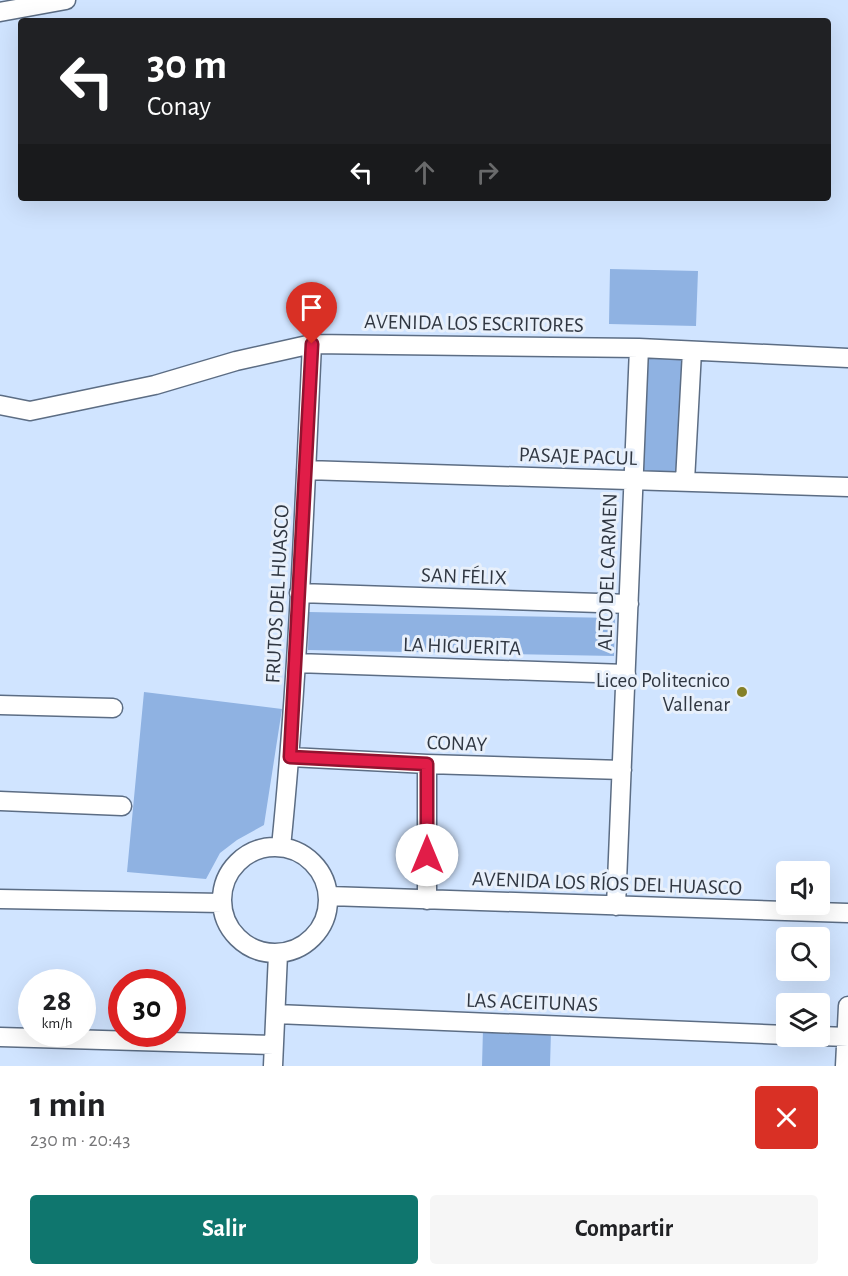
<!DOCTYPE html>
<html lang="es">
<head>
<meta charset="utf-8">
<style>
  body { margin:0; font-family:"Alegreya Sans",sans-serif; background:#f6f6f6; color:#202124; height:100vh; display:flex; flex-direction:column; font-size:22px; white-space:nowrap }
  * { box-sizing:border-box; margin:0 }
  p { font-size:20px; color:#757577 }
  .icon { flex:none; width:33px; height:33px; fill:none; stroke:currentColor; stroke-width:2; stroke-linecap:round; stroke-linejoin:round }
  .map { position:relative; height:1066px; overflow:hidden }
  .drawer { display:flex; flex-direction:column; background:#fff; flex:1 }
  .drawer>* { flex:none }
  .top-card { position:absolute; left:18px; top:18px; width:813px; height:183px; border-radius:6px; box-shadow:0 6px 24px #0002; background:#202124; color:#fff; overflow:hidden }
  .controls { position:absolute; left:776px; top:861px; display:grid; gap:12px }
  .controls a { display:grid; place-items:center; width:54px; height:54px; border-radius:6px; background:#fff; box-shadow:0 6px 24px #0002; font-size:30px }
  .speed { position:absolute; left:18px; top:969px; display:flex; gap:12px; font-size:30px; font-weight:700; text-align:center }
  .speed>* { display:grid; place-content:center; width:78px; height:78px; border-radius:50%; background:#fff; box-shadow:0 6px 24px #0002; line-height:1 }
  .speed small { font-size:15px; font-weight:400 }
  .speed .limit { border:9px solid #d22; background:#fff; color:#111 }
  .pin { position:absolute; display:grid; place-items:center; width:51px; height:51px; color:#fff; margin:-62px -26px; border-radius:50% 50% 50% 0; rotate:-45deg; box-shadow:0 0 6px #0007 }
  .pin .icon { rotate:45deg }
  .me { position:absolute; width:66px; margin:-33px; rotate:0deg; stroke-linejoin:round; filter:drop-shadow(0 0 4px #0008) }
  .turn { display:flex; align-items:center; gap:21px; height:126px; padding:0 30px; font-size:27px }
  .turn .icon { width:78px; height:78px; stroke-width:2.5 }
  .turn b { display:block; font-size:42px; line-height:51px }
  .lanes { display:flex; align-items:center; height:57px; padding:0 30px; background:#0003; justify-content:center; gap:30px; direction:ltr }
  .lanes .off { opacity:.35 }
  .round { display:grid; place-items:center; flex:none; width:63px; height:63px; border-radius:6px; background:#f6f6f6 }
  .head { display:flex; align-items:center; justify-content:space-between; height:102px; padding:0 30px }
  h1 { font-size:36px; font-weight:600; line-height:45px }
  .primary-button { display:flex; gap:12px; margin-top:auto; padding:12px 30px }
  .primary-button a { flex:1; height:69px; border-radius:6px; background:#0f766e; color:#fff; font-size:24px; font-weight:600; line-height:69px; text-align:center }
  .primary-button a+a { background:#f6f6f6; color:#202124 }
  .map>svg:first-child { display:block }
  .green { fill:#8fb2e2 }
  .lines { fill:none; stroke-linecap:round; stroke-linejoin:round }
  .street-casing { stroke:#5c6d84; stroke-width:21 }
  .street { stroke:#fff; stroke-width:18 }
  .route-casing { stroke:#92132f; stroke-width:15 }
  .route { stroke:#e11d48; stroke-width:10 }
  .poi-dot { fill:#858027; stroke:#e8f0fb; stroke-width:2 }
  .labels { text-anchor:middle; stroke-width:6; stroke-linejoin:round; paint-order:stroke }
  .street-label { font-size:21px; fill:#303742; stroke:#e8f0fb }
  .poi-label { font-size:21px; fill:#303742; stroke:#e8f0fb; text-anchor:end }
</style>
</head>
<body>
<div class="map">
<svg width="848" height="1066" viewBox="0 0 848 1066">
  <rect width="100%" height="100%" fill="#d0e4ff"/>
  <path class="green" d="M610,269l88,2 -2,55 -87,-2z
    M639,349l51,3 -6,128 -49,-2z
    M309,612l306,6 -1,38 -306,-6z
    M144,692l138,17 -18,116 -27,15 -17,13 -14,26 -79,-7z
    M483,1029l68,2 -1,35h-68z"/>
  <g class="lines">
    <defs>
      <path id="street" d="M0,12l66,-12
        M0,405l30,6 125,-26 81,-24 76,-17 327,4 209,10
        M306,470l542,17
        M685,481l7,-130
        M299,593l330,11
        M296,663l330,11
        M0,705l113,3
        M290,757l137,7 195,6
        M427,764v136
        M0,801l122,5
        M222 900a53 53 0 1 1 106 0a53 53 0 1 1-106 0Z
        M281,847c17,-167 23,-335 31,-503
        M329,896l519,17
        M0,899l222,4
        M616,906l23,-558
        M276,1014l510,21
        M819,1036l29,1
        M0,1037l274,8
        M273,1066l5,-112
        M845,1066l3,-60"/>
    </defs>
    <use href="#street" class="street-casing"/>
    <use href="#street" class="street"/>
  </g>
  <g class="lines">
    <defs>
      <path id="route" d="M312,344l-22,413 137,7v91"/>
    </defs>
    <use href="#route" class="route-casing"/>
    <use href="#route" class="route"/>
  </g>
  <circle class="poi-dot" cx="742" cy="692" r="6"/>
  <g class="labels">
    <g class="street-label">
      <text transform="translate(474 323) rotate(1)" y="7">AVENIDA LOS ESCRITORES</text>
      <text transform="translate(578 456) rotate(2)" y="7">PASAJE PACUL</text>
      <text transform="translate(607 572) rotate(-88)" y="7">ALTO DEL CARMEN</text>
      <text transform="translate(464 576) rotate(2)" y="7">SAN FÉLIX</text>
      <text transform="translate(277 594) rotate(-87)" y="7">FRUTOS DEL HUASCO</text>
      <text transform="translate(462 646) rotate(2)" y="7">LA HIGUERITA</text>
      <text transform="translate(457 743) rotate(2)" y="7">CONAY</text>
      <text transform="translate(607 883) rotate(2)" y="7">AVENIDA LOS RÍOS DEL HUASCO</text>
      <text transform="translate(532 1002) rotate(2)" y="7">LAS ACEITUNAS</text>
    </g>
    <g class="poi-label">
      <text x="730" y="687">Liceo Politecnico<tspan x="730" dy="24">Vallenar</tspan></text>
    </g>
  </g>
</svg>
<div class="controls">
<a><svg class="icon" aria-label="sound" viewBox="0 0 24 24"><path d="M4 9h4l5-4v14l-5-4H4zM17 9q2 3 0 6"/></svg></a>
<a><svg class="icon" aria-label="search" viewBox="0 0 24 24"><circle cx="10" cy="10" r="6"/><path d="M15 15l6 6"/></svg></a>
<a><svg class="icon" aria-label="layers" viewBox="0 0 24 24"><path d="M12 4l9 5-9 5-9-5zM3 14l9 5 9-5"/></svg></a>
</div>
<div class="speed"><div>28<small>km/h</small></div><div class="limit">30</div></div>
<div class="pin" style="left:312px;top:344px;background:#d93025"><svg class="icon" aria-label="arrive" viewBox="0 0 24 24"><path d="M6 21V4h12l-3 4 3 4H6"/></svg></div>
<svg class="me" style="left:427px;top:855px" viewBox="-20 -20 40 40"><circle r="19" fill="#fff"/><path d="M0-13L10 11 0 6-10 11z" fill="#e11d48"/></svg>
<div class="top-card">
<div class="turn"><svg class="icon" aria-label="left" viewBox="0 0 24 24"><path d="M17 20v-9H6M10 6l-5 5 5 5"/></svg><div><b>30 m</b>Conay</div></div>
<div class="lanes"><svg class="icon" aria-label="left" viewBox="0 0 24 24"><path d="M17 20v-9H6M10 6l-5 5 5 5"/></svg><svg class="icon off" aria-label="ahead" viewBox="0 0 24 24"><path d="M12 20V5M6 11l6-6 6 6"/></svg><svg class="icon off" aria-label="right" viewBox="0 0 24 24"><path d="M7 20v-9h11M14 6l5 5-5 5"/></svg></div>
</div>
</div>
<section class="drawer">
<div class="head"><div><h1>1 min</h1><p>230 m · 20:43</p></div><a class="round" style="background:#d93025;color:#fff"><svg class="icon" aria-label="close" viewBox="0 0 24 24"><path d="M6 6l12 12M18 6L6 18"/></svg></a></div>
<div class="primary-button"><a>Salir</a><a>Compartir</a></div>
</section>
</body>
</html>
